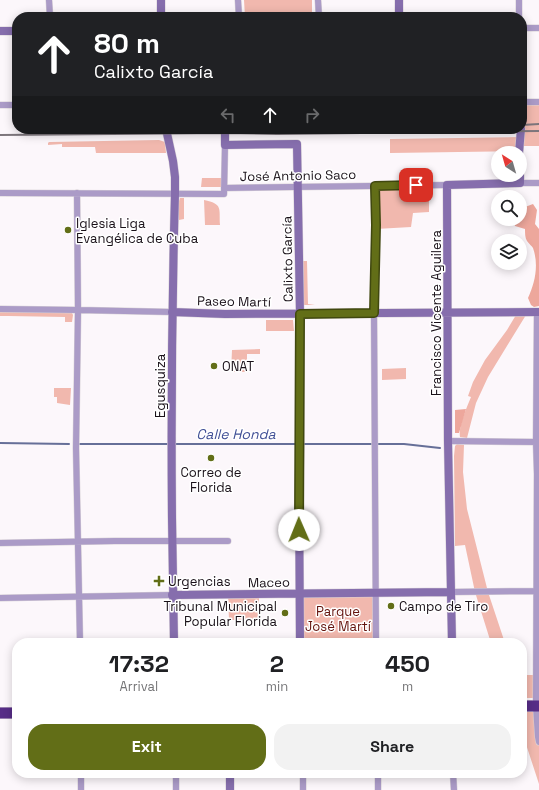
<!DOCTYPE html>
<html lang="en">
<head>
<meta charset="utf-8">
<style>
  body { margin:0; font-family:"Space Grotesk",sans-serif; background:#f2f2f2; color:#202124; height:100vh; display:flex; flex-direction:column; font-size:15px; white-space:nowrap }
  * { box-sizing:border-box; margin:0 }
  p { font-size:13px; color:#757577 }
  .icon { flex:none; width:22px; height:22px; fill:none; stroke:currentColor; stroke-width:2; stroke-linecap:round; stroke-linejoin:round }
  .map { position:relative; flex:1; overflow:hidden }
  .drawer { position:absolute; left:12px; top:638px; width:515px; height:140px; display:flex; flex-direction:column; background:#fff; border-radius:16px; box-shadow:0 2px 10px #0003 }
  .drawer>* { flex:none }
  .hud { position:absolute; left:12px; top:12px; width:515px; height:122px; border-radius:16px; box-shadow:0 2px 10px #0003; background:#202124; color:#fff; overflow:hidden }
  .needle { width:26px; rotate:323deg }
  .fabs { position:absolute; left:491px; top:146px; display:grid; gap:8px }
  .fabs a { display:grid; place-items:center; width:36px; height:36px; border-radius:50%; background:#fff; box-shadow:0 2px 10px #0003; font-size:20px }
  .pin { position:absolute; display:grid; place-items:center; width:34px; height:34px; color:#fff; margin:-17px; border-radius:8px; box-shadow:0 2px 6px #0006 }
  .me { position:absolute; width:44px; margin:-22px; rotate:359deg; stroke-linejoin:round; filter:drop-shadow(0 0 3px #0008) }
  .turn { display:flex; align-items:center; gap:14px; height:84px; padding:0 16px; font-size:18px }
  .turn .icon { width:52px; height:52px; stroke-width:2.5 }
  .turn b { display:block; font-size:28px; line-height:34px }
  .lanes { display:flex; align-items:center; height:38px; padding:0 16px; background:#0003; justify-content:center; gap:20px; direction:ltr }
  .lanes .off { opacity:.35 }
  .eta { display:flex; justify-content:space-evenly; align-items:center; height:68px; text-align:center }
  .eta b { font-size:24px; font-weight:700; line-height:28px }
  .button { display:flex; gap:8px; margin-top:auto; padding:8px 16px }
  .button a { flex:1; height:46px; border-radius:16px; background:#626e17; color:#fff; font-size:16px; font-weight:700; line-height:46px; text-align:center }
  .button a+a { background:#f2f2f2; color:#202124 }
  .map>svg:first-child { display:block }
  .green { fill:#f1b8ae }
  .forest { fill:#eda79c }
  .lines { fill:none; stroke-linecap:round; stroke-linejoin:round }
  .stream { stroke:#666f98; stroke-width:2 }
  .street-casing { stroke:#d8d2d7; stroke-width:7 }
  .secondary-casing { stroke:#d8d2d7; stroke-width:9 }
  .highway-casing { stroke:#d8d2d7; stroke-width:12 }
  .street { stroke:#ab9bc7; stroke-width:6 }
  .secondary { stroke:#866ead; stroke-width:8 }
  .highway { stroke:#572d87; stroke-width:11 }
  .rail { stroke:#7d767c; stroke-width:2 }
  .route-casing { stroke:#40480f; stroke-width:10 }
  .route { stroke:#626e17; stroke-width:7 }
  .poi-dot { fill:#626e17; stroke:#fff; stroke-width:1.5 }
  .labels { text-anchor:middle; stroke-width:3; stroke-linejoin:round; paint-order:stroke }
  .street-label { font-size:13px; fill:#1a1119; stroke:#fff }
  .poi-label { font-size:13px; fill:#1a1119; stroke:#fff; text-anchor:start }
  .park-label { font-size:13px; fill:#64130d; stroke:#fff }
  .water-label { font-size:14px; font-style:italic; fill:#415096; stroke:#fff }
</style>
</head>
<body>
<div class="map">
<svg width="539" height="790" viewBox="0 0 539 790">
  <rect width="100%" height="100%" fill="#fcf7fb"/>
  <path class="green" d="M244,0h68v17h-67z
    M522,102h17v44h-19l-1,5 -129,2v-14l129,-2 3,-8z
    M159,140l6,2 1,11h-70l-1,-6h-33v-3l-14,1v-2l1,-1z
    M202,178h19v9h-20z
    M429,185v27l-16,1 -2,14 -35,2 -1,-43z
    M180,198h4v21l-5,1v-19z
    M204,200c19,4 15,8 16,25h-15z
    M303,261h4l1,43 7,1h-11z
    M0,312h69l3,1 1,2 -1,7h-7v-5l-57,-1h-8z
    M516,315h10l-38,62 -12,26 -9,35 -7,-1c-2,-10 7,-30 11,-40l-3,-1 5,-14 12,-22 22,-30z
    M266,320h27l1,11h-28z
    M260,349v5h-13v18h-16l1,-22z
    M406,368v11l-24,1v-11z
    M54,388h17l-1,17 -13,-2v-6h-3z
    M457,444l7,1 -1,27 4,37 21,83 17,51h-14l-16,-51 -10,-47 -10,1 -1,-90 1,-10z
    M376,593v50h-76l-1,-49z
    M228,594l31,1v25h-30z
    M522,675h11l1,23h-9l2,8h9l3,36v42l-17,-52v-40l2,2 -2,-5z"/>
  <path class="forest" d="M533,204l4,6 -2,14 4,5v77l-5,1 -3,-2 -3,-7c7,-15 11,-33 5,-50 -1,-2 -4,-4 -6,-7 -2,-3 -2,-8 -2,-12l-10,-3 -1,-7h6v-7l5,-5z
    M466,409l-7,24h-4v-23z"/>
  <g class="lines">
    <path class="stream" d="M0,443l69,1
      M80,444h89
      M174,444h123
      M302,444h102l36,4"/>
    <defs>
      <path id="street" d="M49,0l1,17
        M238,0l1,17
        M318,0l1,17
        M519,0v17
        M522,28h17
        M522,102h17
        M0,105h17
        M520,183h19
        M375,186l1,39 -2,88 2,330
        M224,188l223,-3
        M0,193l224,1 1,-49
        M77,193l1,117 -2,138 4,195
        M0,309l78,1 94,2
        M537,312l-1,130 1,32 -1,232 2,31 1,5
        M448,441l91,1
        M0,543l115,-2h113
        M451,592l88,-1
        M0,598l172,-3
        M176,773v17
        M303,773v17
        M378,773v17
        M453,773l1,17
        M81,790v-17"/>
      <path id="secondary" d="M161,0v17
        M399,17v-17
        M0,31h17
        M166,129l7,32 2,16v17c-3,108 -4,216 -3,324 1,42 1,83 2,125
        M225,129v16l72,-1 3,170v133l-1,43 1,153
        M519,153l2,-24
        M172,312l53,2 314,-2
        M172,595l279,-3
        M452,643l-4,-202 -1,-256 73,-2v-8
        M230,790v-17"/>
      <path id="highway" d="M522,706h17
        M0,713h17"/>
    </defs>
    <use href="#street" class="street-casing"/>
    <use href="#secondary" class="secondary-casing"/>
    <use href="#highway" class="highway-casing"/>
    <use href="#street" class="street"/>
    <use href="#secondary" class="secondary"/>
    <use href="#highway" class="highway"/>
    <path class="rail" d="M522,125l17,-1
      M0,135l225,-2 52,1 262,-3"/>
  </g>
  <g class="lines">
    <defs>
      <path id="route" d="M299,530l1,-216 74,-1 2,-88 -1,-39 41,-1"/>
    </defs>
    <use href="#route" class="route-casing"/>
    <use href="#route" class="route"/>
  </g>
  <g class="poi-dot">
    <circle cx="68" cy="230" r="4"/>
    <circle cx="214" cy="366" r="4"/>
    <circle cx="211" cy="458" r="4"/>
    <path d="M157 575h4v4h4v4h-4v4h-4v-4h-4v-4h4z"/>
    <circle cx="391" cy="606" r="4"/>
    <circle cx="285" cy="613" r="4"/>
  </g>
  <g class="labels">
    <g class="street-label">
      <text transform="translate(298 175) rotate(-1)" y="5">José Antonio Saco</text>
      <text transform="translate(287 259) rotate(-91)" y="5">Calixto García</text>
      <text transform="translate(234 301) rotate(1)" y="5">Paseo Martí</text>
      <text transform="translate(436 313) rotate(-90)" y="5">Francisco Vicente Aguilera</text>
      <text transform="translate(160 386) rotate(-90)" y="5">Egusquiza</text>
      <text transform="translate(269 582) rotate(-1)" y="5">Maceo</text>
    </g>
    <g class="poi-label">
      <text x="76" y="228">Iglesia Liga<tspan x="76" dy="15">Evangélica de Cuba</tspan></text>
      <text x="222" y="371">ONAT</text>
      <text x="211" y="477" text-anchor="middle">Correo de<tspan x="211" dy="15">Florida</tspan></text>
      <text x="168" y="586">Urgencias</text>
      <text x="277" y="611" text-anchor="end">Tribunal Municipal<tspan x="277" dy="15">Popular Florida</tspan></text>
      <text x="399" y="611">Campo de Tiro</text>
    </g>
    <g class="park-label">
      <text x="338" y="616">Parque<tspan x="338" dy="15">José Martí</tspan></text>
    </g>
    <g class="water-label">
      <text x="236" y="439">Calle Honda</text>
    </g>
  </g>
</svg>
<div class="fabs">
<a><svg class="needle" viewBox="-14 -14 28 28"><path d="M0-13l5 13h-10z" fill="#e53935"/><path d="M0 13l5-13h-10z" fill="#757577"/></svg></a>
<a><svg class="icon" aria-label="search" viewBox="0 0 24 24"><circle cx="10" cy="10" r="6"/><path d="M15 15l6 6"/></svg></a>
<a><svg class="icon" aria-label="layers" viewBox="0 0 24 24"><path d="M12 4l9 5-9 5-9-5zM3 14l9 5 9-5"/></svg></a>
</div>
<div class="pin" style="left:416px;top:185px;background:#d93025"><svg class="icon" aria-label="arrive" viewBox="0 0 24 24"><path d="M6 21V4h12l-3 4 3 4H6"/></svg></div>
<svg class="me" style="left:299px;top:530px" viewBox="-20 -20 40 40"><circle r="19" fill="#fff"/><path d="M0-13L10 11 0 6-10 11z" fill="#626e17"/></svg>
<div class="hud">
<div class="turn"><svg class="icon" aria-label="ahead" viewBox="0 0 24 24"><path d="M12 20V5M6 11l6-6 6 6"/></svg><div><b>80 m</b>Calixto García</div></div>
<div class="lanes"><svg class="icon off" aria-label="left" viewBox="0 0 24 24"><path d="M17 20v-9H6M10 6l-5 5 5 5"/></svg><svg class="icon" aria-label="ahead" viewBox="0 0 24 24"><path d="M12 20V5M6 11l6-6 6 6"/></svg><svg class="icon off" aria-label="right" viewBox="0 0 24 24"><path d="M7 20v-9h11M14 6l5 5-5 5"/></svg></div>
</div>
<section class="drawer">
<div class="eta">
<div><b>17:32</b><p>Arrival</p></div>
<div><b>2</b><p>min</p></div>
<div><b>450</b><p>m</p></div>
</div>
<div class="button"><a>Exit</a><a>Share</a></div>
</section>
</div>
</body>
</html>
